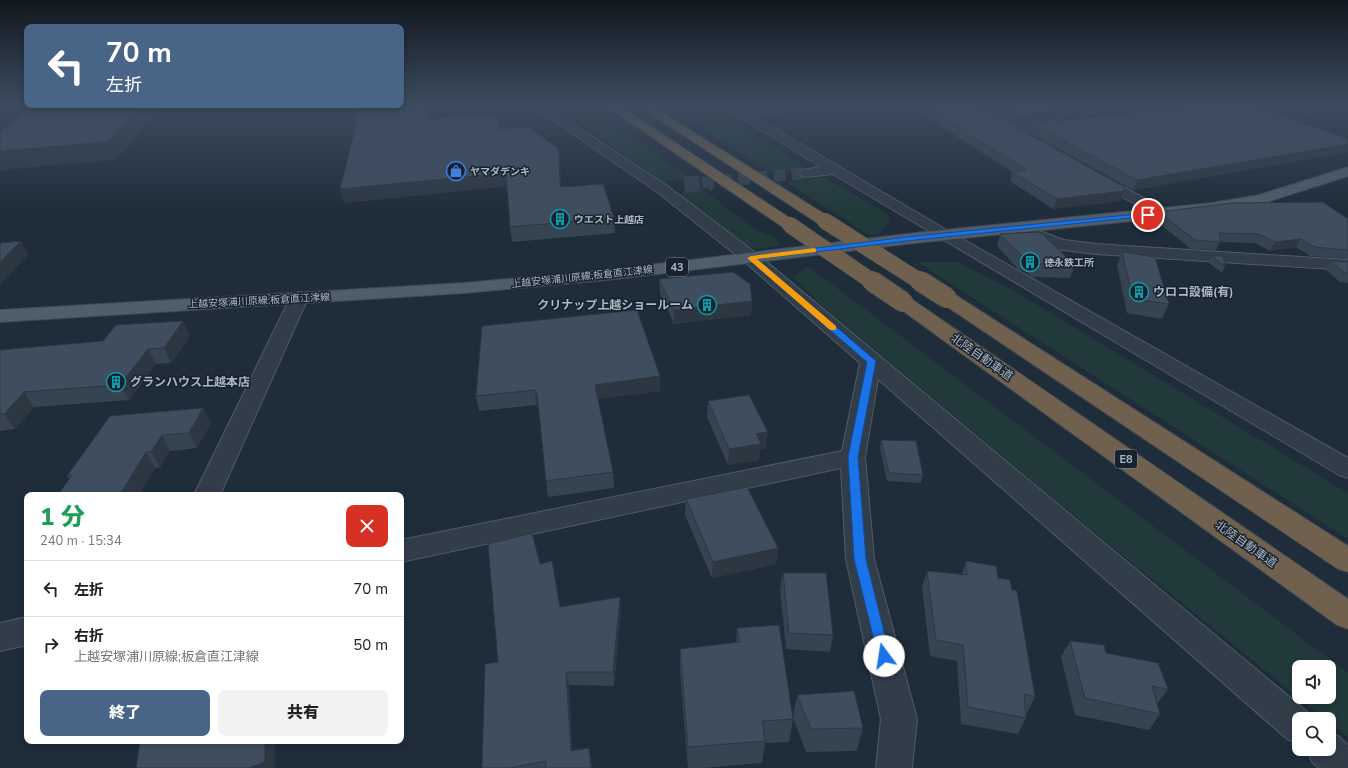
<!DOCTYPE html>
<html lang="ja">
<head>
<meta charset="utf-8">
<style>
  body { margin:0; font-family:"Nunito Sans","Noto Sans JP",sans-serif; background:#f2f2f2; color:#202124; height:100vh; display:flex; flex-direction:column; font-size:15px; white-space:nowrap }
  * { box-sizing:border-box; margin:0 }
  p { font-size:13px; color:#757577 }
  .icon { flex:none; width:22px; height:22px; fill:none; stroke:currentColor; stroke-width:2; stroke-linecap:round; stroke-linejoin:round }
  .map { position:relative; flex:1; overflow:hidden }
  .sheet { position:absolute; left:24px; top:492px; width:380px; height:252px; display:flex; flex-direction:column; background:#fff; border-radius:8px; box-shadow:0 2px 6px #0003 }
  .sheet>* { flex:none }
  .banner { position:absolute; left:24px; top:24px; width:380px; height:84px; border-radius:8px; box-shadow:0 2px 6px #0003; background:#486487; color:#fff; overflow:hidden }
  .buttons { position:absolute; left:1292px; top:660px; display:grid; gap:8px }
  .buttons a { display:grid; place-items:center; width:44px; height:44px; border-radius:8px; background:#fff; box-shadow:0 2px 6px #0003; font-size:20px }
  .pin { position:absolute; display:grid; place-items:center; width:34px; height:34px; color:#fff; margin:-17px; border:2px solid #fff; border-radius:50%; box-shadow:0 1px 4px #0007 }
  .me { position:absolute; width:44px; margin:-22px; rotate:346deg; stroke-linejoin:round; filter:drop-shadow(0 0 3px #0008) }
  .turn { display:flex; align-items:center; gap:14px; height:84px; padding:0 16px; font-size:18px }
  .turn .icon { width:52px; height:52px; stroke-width:2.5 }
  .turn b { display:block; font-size:28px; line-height:34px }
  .round { display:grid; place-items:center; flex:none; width:42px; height:42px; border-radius:8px; background:#f2f2f2 }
  .head { display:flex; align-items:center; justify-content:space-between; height:68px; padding:0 16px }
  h1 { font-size:24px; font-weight:800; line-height:30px; color:#1e9e55 }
  .cta { display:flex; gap:8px; margin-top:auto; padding:8px 16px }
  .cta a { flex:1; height:46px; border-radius:8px; background:#486487; color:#fff; font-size:16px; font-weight:800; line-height:46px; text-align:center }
  .cta a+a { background:#f2f2f2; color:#202124 }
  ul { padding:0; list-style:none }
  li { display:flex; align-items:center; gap:12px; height:56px; padding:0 16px; border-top:1px solid #e0e0e0 }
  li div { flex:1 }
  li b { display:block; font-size:15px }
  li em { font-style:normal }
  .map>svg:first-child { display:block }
  .green { fill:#21393a; fill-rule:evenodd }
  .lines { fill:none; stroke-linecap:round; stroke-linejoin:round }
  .minor-tunnel-far1 { stroke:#34414e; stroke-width:12; stroke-dasharray:12 6; stroke-linecap:butt }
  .minor-tunnel { stroke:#34414e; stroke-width:16; stroke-dasharray:16 8; stroke-linecap:butt }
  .minor-casing { stroke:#505b67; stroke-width:2 }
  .tertiary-casing { stroke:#505b67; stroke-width:2 }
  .primary-casing { stroke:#3f4956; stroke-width:2 }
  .motorway-casing { stroke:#3d4854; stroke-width:2 }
  .minor { fill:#323d4a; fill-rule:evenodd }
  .tertiary { fill:#323d4a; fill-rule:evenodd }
  .primary { fill:#505d6a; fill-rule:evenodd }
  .motorway { fill:#70614f; fill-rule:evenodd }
  .motorway-bridge-far1-casing { stroke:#3d4854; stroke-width:17; stroke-linecap:butt }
  .motorway-bridge-casing { stroke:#3d4854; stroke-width:22; stroke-linecap:butt }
  .motorway-bridge-far1 { stroke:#70614f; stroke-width:16 }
  .motorway-bridge { stroke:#70614f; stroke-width:20 }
  .wall { fill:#364351 }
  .shaded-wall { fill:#2c3742 }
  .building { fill:#3f4e5e; stroke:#2c3742 }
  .route { fill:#1a73e8; stroke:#114b97 }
  .slow { fill:#f59e0b }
  .labels { text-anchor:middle; stroke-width:3; stroke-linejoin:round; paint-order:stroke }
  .far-poi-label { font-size:10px; font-weight:bold; fill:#acb8c6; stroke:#18222e; text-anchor:start }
  .far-street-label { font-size:10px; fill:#acb8c6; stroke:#18222e }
  .shield { fill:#18222e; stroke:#808b98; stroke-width:1 }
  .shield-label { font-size:11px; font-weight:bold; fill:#acb8c6 }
  .poi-label { font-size:12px; font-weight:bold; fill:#acb8c6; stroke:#18222e; text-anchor:start }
  .street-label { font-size:12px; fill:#acb8c6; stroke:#18222e }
</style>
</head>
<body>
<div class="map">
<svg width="1348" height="768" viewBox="0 0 1348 768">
  <rect width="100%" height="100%" fill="#1f2c39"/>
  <path class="green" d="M551,105h35l107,75 -31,1z
    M667,105h38l93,57 5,5 -32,6z
    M823,177l63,36 4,7 -7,11 -13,5 -84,-54z
    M701,188l57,43 13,4 10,10 -23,4 -11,-3 -67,-51 5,-6z
    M917,262h41l53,27 337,204v46z
    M808,266l540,407v64l-19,-15v-3h-4l-269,-218 -230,-192 -33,-32zM1299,667h30v30h-30z"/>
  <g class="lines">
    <path class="minor-tunnel-far1" d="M702,183l105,-10"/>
    <path class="minor-tunnel" d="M684,185l28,-3"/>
    <defs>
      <path id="minor" d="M531,105h13l122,80 91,69 554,461 2,4h-14v25l-12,-5 -409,-360 -13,78 9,102 43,160 -5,49h-36l5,-49 -35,-160 -5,-91 -440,94v-22l441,-89 18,-88 -115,-101 -89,-71z
        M721,105h13l6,3 38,-3h49l-5,3 -72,6 200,118 398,226v20l-9,-3 -506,-301 -26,3 -5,-1 -2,-3 2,-3 19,-3z
        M1154,105h15l12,7 -6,3 -27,1 -2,-2 2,-2 13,-2z
        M1061,120l6,4 -2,3 -52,6 -6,-4 6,-4z
        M1017,223l47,17 32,4 252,16v10l-252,-16 -41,-5 -44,-18 -2,-3 2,-3z
        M299,292l7,2 2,4 -88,197h-26l96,-197 2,-4z
        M27,617v28l-27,6v-28z
        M1329,733l9,3 10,9v23h-29l-7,-6 -5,-13h22z"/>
      <path id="tertiary" d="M1097,173l71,38 3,3 -3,3h-10l-66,-37 -2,-3 2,-3z"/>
      <path id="primary" d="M1348,167v9l-81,26 -55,11 -297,30 -308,37 -143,13 -464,29v-12l464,-27 143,-13 308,-37 297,-30 47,-8z"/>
      <path id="motorway" d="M605,105h13l178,117 2,3 -2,3h-12z
        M637,105h13l181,113 2,3 -2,3h-12z
        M947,292l7,2 394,252v26l-10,-3 -398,-267 -2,-4 2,-4z
        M903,296l7,2 438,301v30l-11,-4 -441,-319 -2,-4 2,-4z"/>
    </defs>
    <use href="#minor" class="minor-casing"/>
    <use href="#tertiary" class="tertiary-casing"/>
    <use href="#primary" class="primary-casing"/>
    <use href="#motorway" class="motorway-casing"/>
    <use href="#minor" class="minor"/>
    <use href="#tertiary" class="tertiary"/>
    <use href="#primary" class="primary"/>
    <use href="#motorway" class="motorway"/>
    <defs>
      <path id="motorway-bridge-far1" d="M825,221l96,61
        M790,225l83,57"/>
      <path id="motorway-bridge" d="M872,281l31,21
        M920,281l27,17"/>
    </defs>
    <use href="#motorway-bridge-far1" class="motorway-bridge-far1-casing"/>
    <use href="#motorway-bridge" class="motorway-bridge-casing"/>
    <use href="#motorway-bridge-far1" class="motorway-bridge-far1"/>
    <use href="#motorway-bridge" class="motorway-bridge"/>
  </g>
  <path class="wall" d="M429,105l1,14 70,10 59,20 2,38 53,31 1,15 -103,9 -2,-15 -3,-41 -163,17 -4,-14z
    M908,105h69l144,96 -68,8 -43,-28 2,-9z
    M980,105h178l-1,4 -144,14z
    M1172,105h81l95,34v13l-215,38 -103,-57 2,-9 144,-16z
    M1288,105h60v5l-45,3z
    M1159,212l189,7v40l-38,-3 -14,-9 -26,4 -15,-8 -35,-1 -4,8 -25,-1 -36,-29z
    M1000,234l75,31 -5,13 -38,-1 -5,-5 -9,-3 -21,-23z
    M1122,252l47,52 -7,15 -35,-6 -10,-47z
    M1212,256l13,10 -3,7 -13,-10z
    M1331,261l17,1v21l-8,-1 -14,-12z
    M659,279l93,22 -1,14 -77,9 -14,-31z
    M183,321l7,15 -19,27 -15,1 -27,36 -95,7 -19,22 -15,2v-81l103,-9z
    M660,376v15l-62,8 15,73 1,16 -66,9 -10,-90 -1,1v-3l-58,6 -3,-15z
    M708,401l58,47 -6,1 -1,11 -31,5 -21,-48z
    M203,408l8,15 -14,25 -27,3 -10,16 -5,1 -16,27h-81l12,-16 -3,-3z
    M881,440l42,35 -2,8 -34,-2 -7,-33z
    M686,499l92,49 -2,16 -64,14 -27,-63z
    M966,561l32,17 37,119 -8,16h-1v5l-8,16 -57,-10 -4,-63 -27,-5 -8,-68 5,-17 35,3z
    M540,564l20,43 61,4 -7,75 -45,-1 3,65 17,-2 3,20h-110z
    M783,573l50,62 -3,17 -44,-3 -6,-60z
    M737,628l56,91 -4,23 -24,1 -3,20 -59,5h-15l-8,-96v-23l56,-6z
    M1070,641l36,12 62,36 -11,15 3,10 -11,16 -74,-15 -14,-58z
    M797,695l66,33 -6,23 -51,1 -13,-34z"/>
  <path class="shaded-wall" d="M141,105h14l-1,1 3,8 -41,46 -116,10v-19z
    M428,105h1l2,26 -2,-12z
    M1114,105h44l-1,4 -144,14 3,-8z
    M1348,144v8l-215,38 4,-10z
    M559,149l1,13 2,39 -2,-14z
    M506,173l2,13 -164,17 -4,-14z
    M1124,191l-3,10 -68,8 4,-10z
    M1301,239l-5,8 -26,4 5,-9z
    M21,241l7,14 -28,29v-22z
    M752,301l-1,14 -77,9v-14z
    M183,321l7,15 -19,27 -7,-15z
    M148,349l8,15 -27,36 -9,-15z
    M660,376v15l-64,8 -1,-14z
    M24,392l10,15 -19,22 -11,-15z
    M535,393h2l2,14 -2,1z
    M203,408l8,15 -14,25 -8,-15z
    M768,432l-2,16 -6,1 -1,11 -31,5 1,-16 27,-15z
    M162,435l8,16 -10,16 -9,-15z
    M146,452l9,16 -16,27h-17l-1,-2z
    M778,548l-2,16 -64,14 1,-16z
    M620,597l1,14 -7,75 -1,-14z
    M566,672l3,13 4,79 -2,-13z
    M265,741h10v27h-26z
    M589,748l2,13 1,7h-1z"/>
  <path class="building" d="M36,105h107l-36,37 -107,9v-20z
    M361,105h67l1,14 66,-5 5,15 28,-2 31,22 1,38 43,-3 11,34 -104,9 -4,-54 -166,16z
    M923,105h54l147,82v4l-67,8 -45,-27 15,-2z
    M998,105h116l-98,10z
    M1184,105h69l95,34v5l-211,36 -105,-56 147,-16z
    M1323,202l25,17v31l-33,-3 -14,-8 -26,3 -16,-8 -40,-1 2,9 -26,-2 -36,-28 72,-9z
    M1040,232l35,33 -39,-1 -5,-5 -9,-3 -22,-22z
    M21,241l-21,21v-19z
    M1122,252l33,5 14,47 -36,-5z
    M1212,256h11l2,10z
    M1331,261l17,1v11h-3z
    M733,272l17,12 2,17 -78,9 -15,-31z
    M637,310l23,66 -65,9 18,87 -67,9 -9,-88h-2v-3l-59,6 6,-70z
    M183,321l-19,27 -16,1 -28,36 -96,7 -20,22h-4v-64l103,-9 13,-16z
    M749,395l19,37 -12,2 5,10 -32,5 -21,-48z
    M203,408l-14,25 -27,2 -11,17h-5l-25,41 -25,2h-38l14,-20 -5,1 43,-60z
    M881,440l35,1 7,34 -34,-2z
    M747,487l31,61 -65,14 -27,-63z
    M532,533l8,31 12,-3 8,46 60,-10 -7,75h-47l5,79 18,-3 2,20h-45v-7l-37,7h-27l3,-104 13,-2 -10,-118z
    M966,561l30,5 2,12 12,2 2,10 5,1 18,106 -11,-3 2,24 -58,-11 -5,-62 -27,-5 -9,-69 40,4z
    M783,573h43l7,62 -44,-2z
    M779,625l14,94 -31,2 3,20 -77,6 -8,-98 60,-7 -3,-14z
    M1070,641l34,4 2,8 52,10 10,26 -16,-3 8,28 -75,-16z
    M854,691l9,37 -52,1 -14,-34z
    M140,741h125v21l-16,6h-113z"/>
  <linearGradient id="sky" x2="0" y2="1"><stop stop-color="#11181f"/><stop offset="0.49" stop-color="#3c4b5f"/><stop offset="1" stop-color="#3c4b5f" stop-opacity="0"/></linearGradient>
  <rect width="1348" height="213" fill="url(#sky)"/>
  <path class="route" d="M1148,213l2,1v2l-235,24 -158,19 119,102 -18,96 8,102 24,97 -2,4 -4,2 -5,-2 -25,-101 -6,-102 19,-95 -120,-104 4,-2 164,-20z"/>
  <path class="slow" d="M814,248l2,1v3l-59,7 79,67v4h-6l-83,-72 4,-2z"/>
  <defs>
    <symbol id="shop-ring" viewBox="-11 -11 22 22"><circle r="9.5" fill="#18222e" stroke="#3f7fe0" stroke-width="1.5"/><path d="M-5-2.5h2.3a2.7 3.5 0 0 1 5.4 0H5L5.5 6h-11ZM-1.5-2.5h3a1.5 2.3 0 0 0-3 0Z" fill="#3f7fe0"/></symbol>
    <symbol id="building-ring" viewBox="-11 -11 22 22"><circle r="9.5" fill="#18222e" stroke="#0f9aa8" stroke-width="1.5"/><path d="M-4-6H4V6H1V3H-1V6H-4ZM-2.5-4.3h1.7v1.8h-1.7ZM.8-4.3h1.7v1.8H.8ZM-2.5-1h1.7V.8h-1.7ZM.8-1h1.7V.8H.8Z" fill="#0f9aa8"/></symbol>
  </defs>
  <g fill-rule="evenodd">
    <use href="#shop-ring" x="445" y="160" width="22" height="22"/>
    <use href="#building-ring" x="549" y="208" width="22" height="22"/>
    <use href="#building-ring" x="1019" y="251" width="22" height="22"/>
    <use href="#building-ring" x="1128" y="281" width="22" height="22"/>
    <use href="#building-ring" x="696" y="294" width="22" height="22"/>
    <use href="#building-ring" x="105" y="371" width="22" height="22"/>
  </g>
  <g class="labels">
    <g class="far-poi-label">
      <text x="470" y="175">ヤマダデンキ</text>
      <text x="574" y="223">ウエスト上越店</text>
      <text x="1044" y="266">徳永鉄工所</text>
    </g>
    <g class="far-street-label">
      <text transform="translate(582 276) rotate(-6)" y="4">上越安塚浦川原線;板倉直江津線</text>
      <text transform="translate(259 300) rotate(-3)" y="4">上越安塚浦川原線;板倉直江津線</text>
    </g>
    <g class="shield">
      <rect x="666" y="258" width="22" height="18" rx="3"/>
      <rect x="1115" y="450" width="22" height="18" rx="3"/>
    </g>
    <g class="shield-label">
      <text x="677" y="271">43</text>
      <text x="1126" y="463">E8</text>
    </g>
    <g class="poi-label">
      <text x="1153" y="296">ウロコ設備(有)</text>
      <text x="693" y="309" text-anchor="end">クリナップ上越ショールーム</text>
      <text x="130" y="386">グランハウス上越本店</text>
    </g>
    <g class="street-label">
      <text transform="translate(982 357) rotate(35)" y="4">北陸自動車道</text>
      <text transform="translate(1246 544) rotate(35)" y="4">北陸自動車道</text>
    </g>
  </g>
</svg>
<div class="buttons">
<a><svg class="icon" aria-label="sound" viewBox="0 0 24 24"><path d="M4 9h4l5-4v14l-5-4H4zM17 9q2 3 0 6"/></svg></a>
<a><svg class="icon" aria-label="search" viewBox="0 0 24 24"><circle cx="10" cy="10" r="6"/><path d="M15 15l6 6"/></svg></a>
</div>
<div class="pin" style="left:1148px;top:215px;background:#d93025"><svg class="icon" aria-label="arrive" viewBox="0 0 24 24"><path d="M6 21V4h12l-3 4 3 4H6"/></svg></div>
<svg class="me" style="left:884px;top:656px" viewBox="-20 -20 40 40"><circle r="19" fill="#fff"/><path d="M0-13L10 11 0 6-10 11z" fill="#1a73e8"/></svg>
<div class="banner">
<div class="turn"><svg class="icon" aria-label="left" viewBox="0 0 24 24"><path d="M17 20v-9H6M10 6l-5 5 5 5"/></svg><div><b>70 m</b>左折</div></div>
</div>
<section class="sheet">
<div class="head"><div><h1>1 分</h1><p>240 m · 15:34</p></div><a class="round" style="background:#d93025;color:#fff"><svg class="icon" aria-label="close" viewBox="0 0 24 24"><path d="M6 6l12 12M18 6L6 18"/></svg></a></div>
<ul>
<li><svg class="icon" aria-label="left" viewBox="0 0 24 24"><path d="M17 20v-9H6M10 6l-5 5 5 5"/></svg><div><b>左折</b></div><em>70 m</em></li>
<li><svg class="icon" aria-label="right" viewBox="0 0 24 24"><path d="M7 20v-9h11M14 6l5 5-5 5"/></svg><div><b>右折</b><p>上越安塚浦川原線;板倉直江津線</p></div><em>50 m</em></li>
</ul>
<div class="cta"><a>終了</a><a>共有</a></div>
</section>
</div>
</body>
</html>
